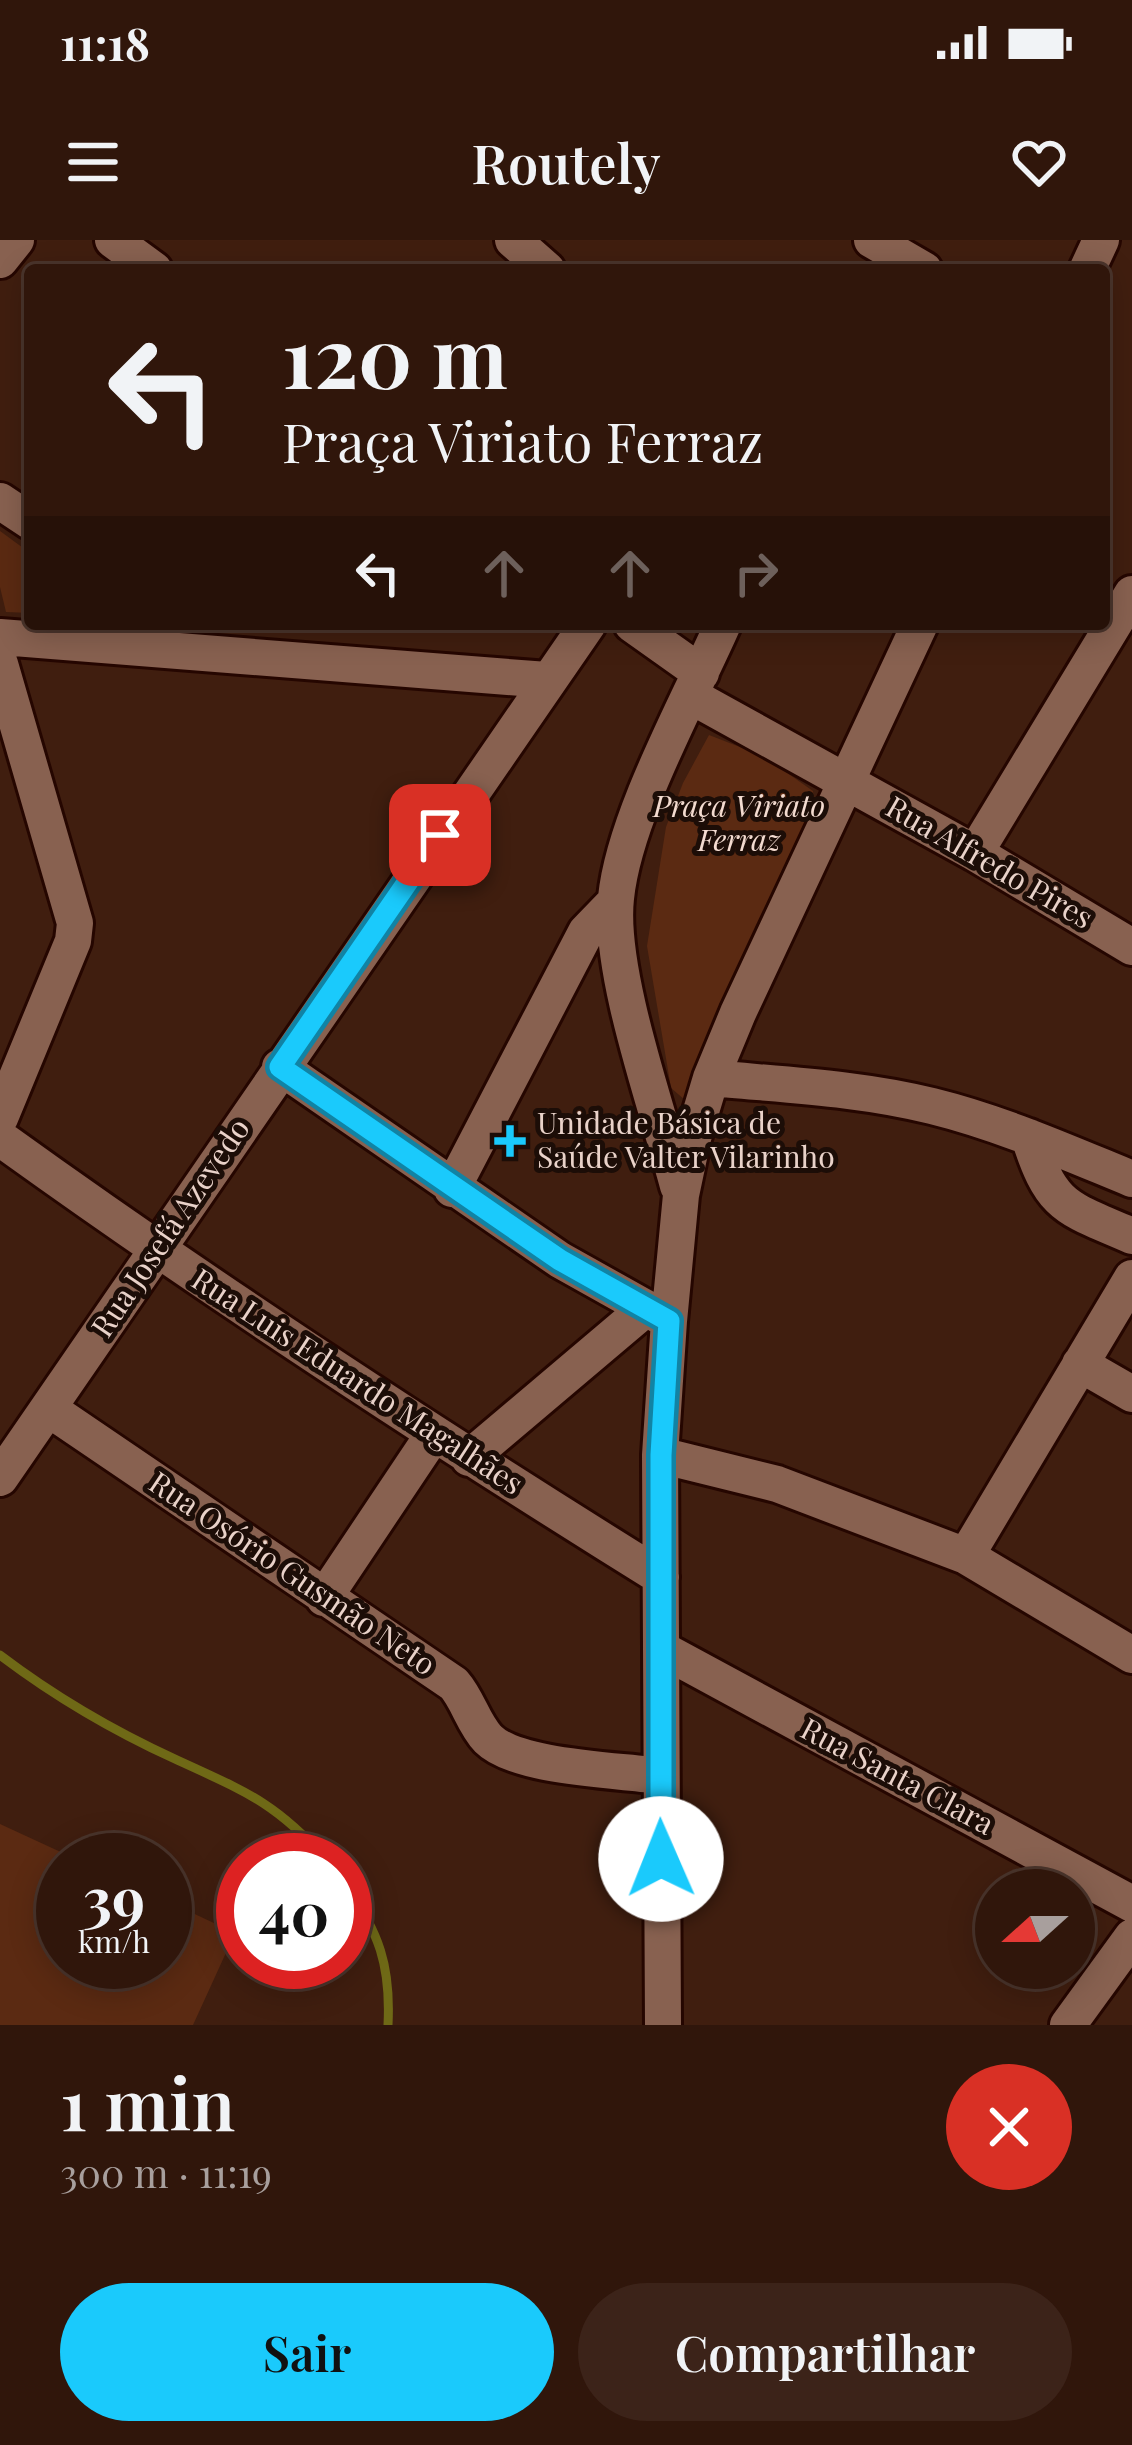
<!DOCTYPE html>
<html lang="pt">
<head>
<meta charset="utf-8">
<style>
  body { margin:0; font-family:"Playfair Display",serif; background:#3c2319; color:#f1f3f6; height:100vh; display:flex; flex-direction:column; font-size:45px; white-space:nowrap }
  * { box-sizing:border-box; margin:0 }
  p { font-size:39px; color:#a89f9d }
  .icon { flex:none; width:66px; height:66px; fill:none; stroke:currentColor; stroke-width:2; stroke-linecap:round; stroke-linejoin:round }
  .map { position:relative; height:1785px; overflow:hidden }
  .details { display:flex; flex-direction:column; background:#30160b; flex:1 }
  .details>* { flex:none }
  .guide { position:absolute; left:24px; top:24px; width:1086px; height:366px; border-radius:12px; box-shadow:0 6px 30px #0003,0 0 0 3px #4b352c; background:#30160b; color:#f1f3f6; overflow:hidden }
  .needle { width:78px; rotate:249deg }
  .controls { position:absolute; left:975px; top:1629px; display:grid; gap:24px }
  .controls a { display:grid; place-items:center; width:120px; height:120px; border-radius:50%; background:#30160b; box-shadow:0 6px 30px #0003,0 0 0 3px #4b352c; font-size:60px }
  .speed { position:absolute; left:36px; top:1593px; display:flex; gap:24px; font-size:60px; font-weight:700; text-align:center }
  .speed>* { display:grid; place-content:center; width:156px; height:156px; border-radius:50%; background:#30160b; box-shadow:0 6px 30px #0003,0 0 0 3px #4b352c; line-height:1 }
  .speed small { font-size:30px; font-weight:400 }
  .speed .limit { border:18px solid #d22; background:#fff; color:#111 }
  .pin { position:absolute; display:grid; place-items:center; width:102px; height:102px; color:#fff; margin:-51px; border-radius:24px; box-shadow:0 6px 18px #0006 }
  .me { position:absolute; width:132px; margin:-66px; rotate:359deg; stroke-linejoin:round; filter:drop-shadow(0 0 9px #0008) }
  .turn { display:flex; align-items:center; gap:42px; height:252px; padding:0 60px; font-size:54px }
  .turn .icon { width:156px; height:156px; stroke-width:2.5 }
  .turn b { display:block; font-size:84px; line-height:102px }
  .lanes { display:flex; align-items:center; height:114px; padding:0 60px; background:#0003; justify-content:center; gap:60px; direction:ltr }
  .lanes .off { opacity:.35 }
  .round { display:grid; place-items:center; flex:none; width:126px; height:126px; border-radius:63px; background:#3c2319 }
  .headline { display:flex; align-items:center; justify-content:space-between; height:204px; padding:0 60px }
  h1 { font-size:72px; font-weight:600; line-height:90px }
  .action { display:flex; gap:24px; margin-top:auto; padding:24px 60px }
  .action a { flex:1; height:138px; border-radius:72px; background:#1acafc; color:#111; font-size:48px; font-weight:600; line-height:138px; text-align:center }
  .action a+a { background:#3c2319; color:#f1f3f6 }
  .status { display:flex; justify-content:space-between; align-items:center; height:84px; padding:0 60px; background:#30160b; direction:ltr }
  .status svg { height:33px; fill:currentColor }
  header { display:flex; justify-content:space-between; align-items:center; height:156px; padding:0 60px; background:#30160b; font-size:54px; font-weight:600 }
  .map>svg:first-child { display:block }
  .green { fill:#5b2a12 }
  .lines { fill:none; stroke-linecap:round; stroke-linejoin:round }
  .stream { stroke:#6f6916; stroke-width:9 }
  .minor-casing { stroke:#250600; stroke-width:42 }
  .minor { stroke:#886150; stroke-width:36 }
  .route-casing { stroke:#1183a4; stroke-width:30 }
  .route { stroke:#1acafc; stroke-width:21 }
  .poi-dot { fill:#1acafc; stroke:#1c0d07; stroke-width:4.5 }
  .labels { text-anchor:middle; stroke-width:10; stroke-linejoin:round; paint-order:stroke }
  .park-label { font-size:30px; font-style:italic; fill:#f3dbd0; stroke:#1c0d07 }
  .street-label { font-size:30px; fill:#e9d2c9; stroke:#1c0d07 }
  .poi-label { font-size:30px; fill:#e9d2c9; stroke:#1c0d07; text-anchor:start }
</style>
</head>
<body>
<div class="status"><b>11:18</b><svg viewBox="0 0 49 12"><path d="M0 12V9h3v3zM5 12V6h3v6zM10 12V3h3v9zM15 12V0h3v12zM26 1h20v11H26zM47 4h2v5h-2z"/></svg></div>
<header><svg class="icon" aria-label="menu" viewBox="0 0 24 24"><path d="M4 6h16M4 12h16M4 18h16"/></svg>Routely<svg class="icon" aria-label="heart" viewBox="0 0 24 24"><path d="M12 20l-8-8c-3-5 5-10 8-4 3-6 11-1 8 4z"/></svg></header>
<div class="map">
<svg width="1132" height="1785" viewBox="0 0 1132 1785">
  <rect width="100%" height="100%" fill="#401e0f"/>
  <path class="green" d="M0,291l30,22v60l-24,-1 -6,-25z
    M709,495l54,21 50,35 2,26 -120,285 -10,-2 -14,-12 -24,-142 19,-119 17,-44z
    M0,1584l78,36h-15v102h102v-62l70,33 -42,92h-193z"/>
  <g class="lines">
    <path class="stream" d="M0,1415c54,41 114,76 175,104 69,32 99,42 152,101
      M345,1643c34,50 46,82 43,142"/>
    <defs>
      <path id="minor" d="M113,0l41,30
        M513,0l34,30
        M872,0l52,30
        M0,20l16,-20
        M1087,30l14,-30
        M0,261l30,20
        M632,384l69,49
        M0,397l547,43
        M0,424l75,259 -2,18 -73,177
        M691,456l284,157 157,94
        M975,613l157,-259
        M280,827l280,193 109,61
        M711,838c74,7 149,10 221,28 69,17 134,46 200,73
        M1029,897c23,72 37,70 103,99
        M0,898c215,155 436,299 661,439
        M678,946c-20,-76 -70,-214 -62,-288 8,-81 73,-197 107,-274
        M452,949l134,-257 29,-30
        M1080,1124l52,30
        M49,1169l405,275c14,16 19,39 34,55 29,29 131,31 172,37
        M660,1215l117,29 189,72 166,99
        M469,1218l176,-149
        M0,1238l588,-854
        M966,1316l166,-278
        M324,1358l109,-163
        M663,1410l469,254
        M663,1785l-3,-570 9,-134 12,-126 12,-57 18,-60 27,-65 182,-389
        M1068,1785l64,-88"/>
    </defs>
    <use href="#minor" class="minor-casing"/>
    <use href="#minor" class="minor"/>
  </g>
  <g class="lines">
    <defs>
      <path id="route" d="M440,595l-160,232 280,193 109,61 -8,134v404"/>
    </defs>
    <use href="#route" class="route-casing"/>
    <use href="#route" class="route"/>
  </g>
  <path class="poi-dot" d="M504 883h12v12h12v12h-12v12h-12v-12h-12v-12h12z"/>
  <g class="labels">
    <g class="park-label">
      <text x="739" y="577">Praça Viriato<tspan x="739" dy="34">Ferraz</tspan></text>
    </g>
    <g class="street-label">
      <text transform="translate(989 623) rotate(30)" y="10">Rua Alfredo Pires</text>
      <text transform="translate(171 988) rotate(-56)" y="10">Rua Josefá Azevedo</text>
      <text transform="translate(357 1142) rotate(33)" y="10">Rua Luis Eduardo Magalhães</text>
      <text transform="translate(292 1334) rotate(34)" y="10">Rua Osório Gusmão Neto</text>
      <text transform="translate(897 1537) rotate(28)" y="10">Rua Santa Clara</text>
    </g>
    <g class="poi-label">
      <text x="537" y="894">Unidade Básica de<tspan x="537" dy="34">Saúde Valter Vilarinho</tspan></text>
    </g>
  </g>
</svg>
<div class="controls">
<a><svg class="needle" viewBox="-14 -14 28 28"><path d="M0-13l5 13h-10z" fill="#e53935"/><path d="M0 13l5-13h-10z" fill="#a89f9d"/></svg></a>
</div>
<div class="speed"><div>39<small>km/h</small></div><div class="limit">40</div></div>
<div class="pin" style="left:440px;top:595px;background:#d93025"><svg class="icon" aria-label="arrive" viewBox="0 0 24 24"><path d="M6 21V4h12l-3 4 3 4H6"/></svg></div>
<svg class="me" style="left:661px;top:1619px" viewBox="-20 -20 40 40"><circle r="19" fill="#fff"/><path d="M0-13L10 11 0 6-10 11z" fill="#1acafc"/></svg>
<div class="guide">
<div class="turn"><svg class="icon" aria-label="left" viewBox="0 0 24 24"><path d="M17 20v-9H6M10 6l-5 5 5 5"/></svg><div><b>120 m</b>Praça Viriato Ferraz</div></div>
<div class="lanes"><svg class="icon" aria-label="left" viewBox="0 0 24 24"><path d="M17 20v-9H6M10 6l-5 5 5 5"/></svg><svg class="icon off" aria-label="ahead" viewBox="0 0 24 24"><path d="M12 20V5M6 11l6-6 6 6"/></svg><svg class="icon off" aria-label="ahead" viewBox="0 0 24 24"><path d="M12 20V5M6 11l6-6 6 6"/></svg><svg class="icon off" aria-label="right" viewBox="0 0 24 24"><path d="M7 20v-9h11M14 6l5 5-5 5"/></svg></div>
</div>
</div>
<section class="details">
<div class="headline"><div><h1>1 min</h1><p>300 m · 11:19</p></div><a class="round" style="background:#d93025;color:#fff"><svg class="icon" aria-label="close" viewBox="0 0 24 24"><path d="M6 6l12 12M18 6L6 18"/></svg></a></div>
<div class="action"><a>Sair</a><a>Compartilhar</a></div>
</section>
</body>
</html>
